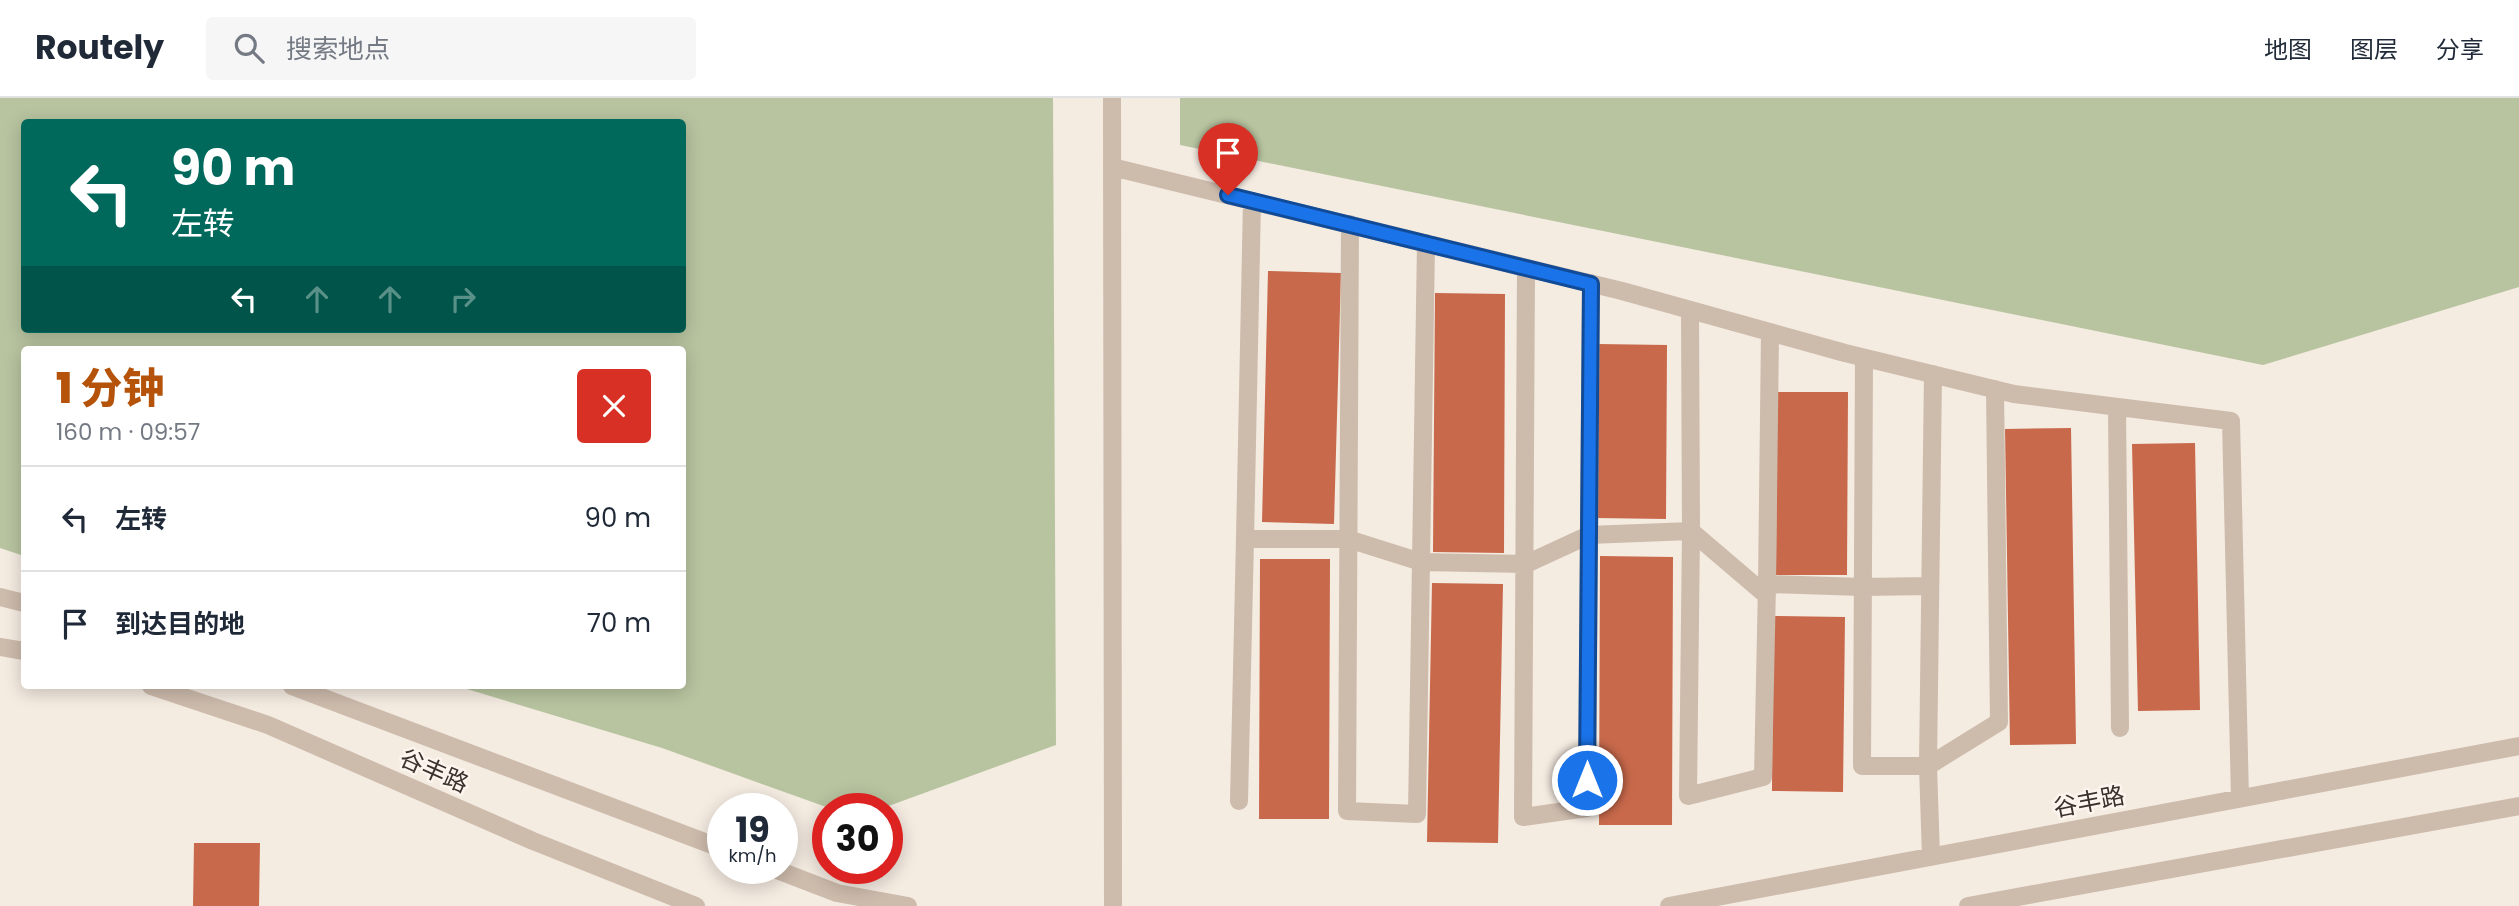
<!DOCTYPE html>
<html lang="zh">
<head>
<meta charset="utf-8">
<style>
  body { margin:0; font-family:Poppins,"Noto Sans SC",sans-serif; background:#f6f6f7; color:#1f2937; height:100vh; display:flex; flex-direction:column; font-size:26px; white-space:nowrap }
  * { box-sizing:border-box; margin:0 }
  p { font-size:23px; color:#747a83 }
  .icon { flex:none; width:38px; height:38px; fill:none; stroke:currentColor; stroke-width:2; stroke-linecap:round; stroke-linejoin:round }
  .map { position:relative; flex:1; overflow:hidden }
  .side { position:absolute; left:21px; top:248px; width:665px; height:343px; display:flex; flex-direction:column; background:#fff; border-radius:7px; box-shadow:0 4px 18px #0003 }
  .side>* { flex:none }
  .hud { position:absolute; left:21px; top:21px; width:665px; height:214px; border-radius:7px; box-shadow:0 4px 18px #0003; background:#00695c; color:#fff; overflow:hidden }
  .speed { position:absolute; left:707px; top:695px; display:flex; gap:14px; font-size:35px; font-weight:700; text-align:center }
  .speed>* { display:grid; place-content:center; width:91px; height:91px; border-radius:50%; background:#fff; box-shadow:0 4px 18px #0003; line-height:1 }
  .speed small { font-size:18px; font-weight:400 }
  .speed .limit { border:10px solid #d22; background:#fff; color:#111 }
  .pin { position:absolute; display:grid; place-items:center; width:60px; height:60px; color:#fff; margin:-72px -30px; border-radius:50% 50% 50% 0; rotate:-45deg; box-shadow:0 0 7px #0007 }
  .pin .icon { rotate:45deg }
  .me { position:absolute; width:77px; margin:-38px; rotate:0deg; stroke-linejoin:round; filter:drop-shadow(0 0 5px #0008) }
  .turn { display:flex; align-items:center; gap:24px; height:147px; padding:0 35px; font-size:32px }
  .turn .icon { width:91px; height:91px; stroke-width:2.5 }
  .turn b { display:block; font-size:49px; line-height:60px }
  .lanes { display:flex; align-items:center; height:66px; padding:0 35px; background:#0003; justify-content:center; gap:35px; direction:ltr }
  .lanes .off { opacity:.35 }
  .round { display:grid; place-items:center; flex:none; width:74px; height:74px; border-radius:7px; background:#f6f6f7 }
  .overview { display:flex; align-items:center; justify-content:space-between; height:119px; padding:0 35px }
  h1 { font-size:42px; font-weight:800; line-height:52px; color:#b45309 }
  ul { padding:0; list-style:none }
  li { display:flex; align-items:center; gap:21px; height:105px; padding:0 35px; border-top:2px solid #e0e1e3 }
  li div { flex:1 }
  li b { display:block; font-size:26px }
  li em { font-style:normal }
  header { display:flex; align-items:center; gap:42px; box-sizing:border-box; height:98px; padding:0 35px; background:#fff; border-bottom:2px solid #e0e1e3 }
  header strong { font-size:33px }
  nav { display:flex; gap:38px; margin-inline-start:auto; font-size:24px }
  .search { width:490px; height:63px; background:#f6f6f7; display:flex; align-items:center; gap:18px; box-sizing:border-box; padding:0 24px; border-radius:7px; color:#747a83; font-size:26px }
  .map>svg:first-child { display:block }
  .green { fill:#b8c4a0; fill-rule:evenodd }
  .building { fill:#c8694b }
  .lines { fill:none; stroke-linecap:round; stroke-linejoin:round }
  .minor { stroke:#cdbbac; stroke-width:18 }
  .route-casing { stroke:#114b97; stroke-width:18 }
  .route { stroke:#1a73e8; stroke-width:12 }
  .labels { text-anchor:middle; stroke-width:5; stroke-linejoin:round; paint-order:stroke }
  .street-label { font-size:24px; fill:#3b302b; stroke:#fbf5ee }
</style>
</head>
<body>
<header>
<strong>Routely</strong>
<div class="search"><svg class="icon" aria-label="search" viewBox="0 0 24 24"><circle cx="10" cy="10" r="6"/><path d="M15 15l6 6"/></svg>搜索地点</div>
<nav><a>地图</a><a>图层</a><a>分享</a></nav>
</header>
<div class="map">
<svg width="2519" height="808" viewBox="0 0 2519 808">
  <rect width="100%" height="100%" fill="#f4ebe1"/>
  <path class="green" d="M0,0h1053l3,647 -173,63h-54l-167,-60 -205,-62h225v-336h-658v206l-24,-8zM24,24h658v207h-658z
    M1180,0h1339v189l-256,78 -1083,-220z"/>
  <path class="building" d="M1268,173l73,2 -7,251 -72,-2z
    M1435,195l70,1 -1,259 -71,-1z
    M1598,246l69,1 -1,174 -69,-1z
    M1777,294h71l-1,183h-71z
    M2071,330l5,316 -66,1 -5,-316z
    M2195,345l5,267 -62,1 -6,-267z
    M1600,458l73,1 -1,268h-73z
    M1260,461h70l-1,260h-70z
    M1432,485l71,1 -5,259 -71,-1z
    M1773,518l72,1 -2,175 -71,-1z
    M194,745h66l-1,63h-66z"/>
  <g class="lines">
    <path class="minor" d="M1112,0l1,808
      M1112,69l510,124 223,62 169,41 217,27 9,377
      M1252,103l-7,338h103l73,23 -4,252 -70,-3 3,-587
      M1426,145l-5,319 105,2 63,-29 -2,273 -64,9 3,-549
      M1591,185l-2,252 102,-4 75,64
      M1690,212l1,221 -3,265 75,-19 4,-193
      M1770,234l-3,252 95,3 68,-1
      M1864,260l-2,408h66l3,91
      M1933,276l-5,392 71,-44 -4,-333
      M2117,309l3,321
      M0,499l24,6
      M0,549l24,4
      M151,588l117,39 265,116 163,65
      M292,588l431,163
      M1239,703l6,-262
      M772,770l65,25 71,13
      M1669,808l850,-160
      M1968,808l551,-100"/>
  </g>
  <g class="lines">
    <defs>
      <path id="route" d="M1228,97l363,89 -4,496"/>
    </defs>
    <use href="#route" class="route-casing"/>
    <use href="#route" class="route"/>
  </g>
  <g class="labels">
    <g class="street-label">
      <text transform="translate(434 673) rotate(24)" y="8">谷丰路</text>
      <text transform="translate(2089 704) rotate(-11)" y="8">谷丰路</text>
    </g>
  </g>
</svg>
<div class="speed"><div>19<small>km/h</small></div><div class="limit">30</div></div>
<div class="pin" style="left:1228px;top:97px;background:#d93025"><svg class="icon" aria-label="arrive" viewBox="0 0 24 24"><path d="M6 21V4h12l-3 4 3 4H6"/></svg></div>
<svg class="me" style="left:1587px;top:682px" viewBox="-20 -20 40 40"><circle r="17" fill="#1a73e8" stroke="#fff" stroke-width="3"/><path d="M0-11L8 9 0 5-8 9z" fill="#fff"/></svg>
<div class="hud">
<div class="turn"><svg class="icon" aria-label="left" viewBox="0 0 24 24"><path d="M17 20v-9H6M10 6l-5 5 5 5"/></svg><div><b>90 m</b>左转</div></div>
<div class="lanes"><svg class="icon" aria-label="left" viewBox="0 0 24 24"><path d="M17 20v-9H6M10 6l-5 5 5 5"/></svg><svg class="icon off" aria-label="ahead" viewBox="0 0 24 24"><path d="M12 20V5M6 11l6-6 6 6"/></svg><svg class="icon off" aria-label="ahead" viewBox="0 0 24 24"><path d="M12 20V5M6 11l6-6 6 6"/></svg><svg class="icon off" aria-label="right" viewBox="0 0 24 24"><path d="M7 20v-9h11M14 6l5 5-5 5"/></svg></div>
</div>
<section class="side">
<div class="overview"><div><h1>1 分钟</h1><p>160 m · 09:57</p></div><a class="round" style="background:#d93025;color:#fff"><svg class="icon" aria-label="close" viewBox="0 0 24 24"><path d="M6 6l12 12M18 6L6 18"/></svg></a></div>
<ul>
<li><svg class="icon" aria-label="left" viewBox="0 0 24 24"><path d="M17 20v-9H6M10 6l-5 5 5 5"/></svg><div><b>左转</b></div><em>90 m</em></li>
<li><svg class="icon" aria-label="arrive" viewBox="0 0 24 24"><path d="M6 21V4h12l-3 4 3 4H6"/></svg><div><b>到达目的地</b></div><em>70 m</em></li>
</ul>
</section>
</div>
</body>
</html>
